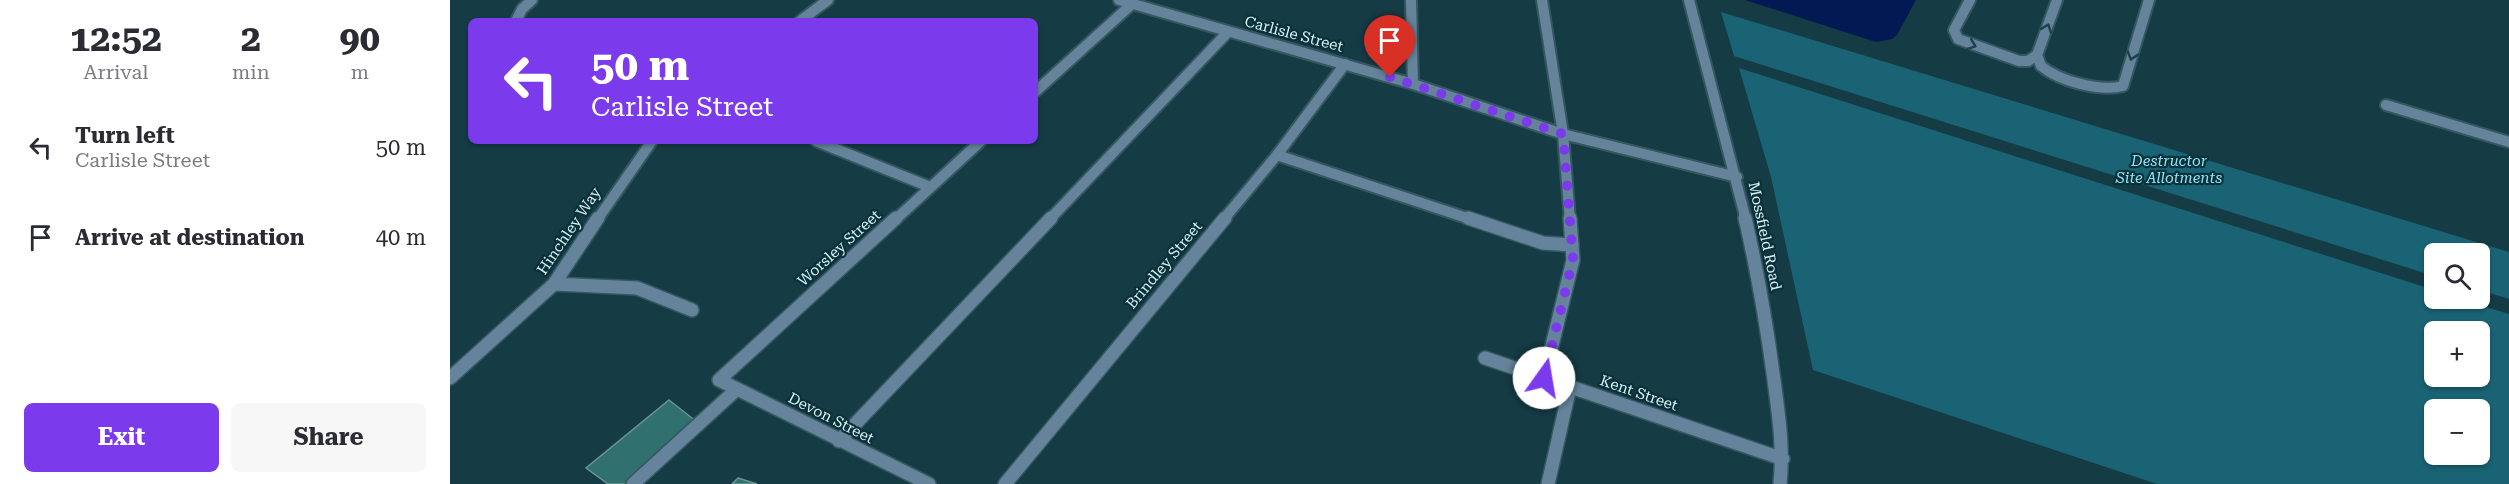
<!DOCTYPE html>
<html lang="en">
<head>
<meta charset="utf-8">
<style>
  body { margin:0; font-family:"Roboto Serif",serif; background:#f7f7f7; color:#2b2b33; height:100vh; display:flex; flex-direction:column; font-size:22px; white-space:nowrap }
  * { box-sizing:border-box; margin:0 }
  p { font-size:20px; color:#7c7c81 }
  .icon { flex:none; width:33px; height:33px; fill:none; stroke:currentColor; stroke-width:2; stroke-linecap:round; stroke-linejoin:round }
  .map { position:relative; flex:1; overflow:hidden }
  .drawer { display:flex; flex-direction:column; background:#fff; width:450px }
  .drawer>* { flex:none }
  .hud { position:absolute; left:18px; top:18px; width:570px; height:126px; border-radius:9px; box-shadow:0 2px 4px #0004; background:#7c3aed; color:#fff; overflow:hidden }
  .controls { position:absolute; left:1974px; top:243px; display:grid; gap:12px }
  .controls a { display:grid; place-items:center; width:66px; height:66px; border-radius:9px; background:#fff; box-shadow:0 2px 4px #0004; font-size:30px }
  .pin { position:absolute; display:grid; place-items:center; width:51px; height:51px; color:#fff; margin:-62px -26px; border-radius:50% 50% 50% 0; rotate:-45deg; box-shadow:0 0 6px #0007 }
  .pin .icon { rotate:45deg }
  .me { position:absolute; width:66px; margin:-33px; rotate:13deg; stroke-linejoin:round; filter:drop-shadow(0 0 4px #0008) }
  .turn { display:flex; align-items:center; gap:21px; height:126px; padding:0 24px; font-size:27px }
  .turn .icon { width:78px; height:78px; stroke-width:2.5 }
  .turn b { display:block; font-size:42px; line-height:51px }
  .eta { display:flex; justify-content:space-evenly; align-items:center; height:102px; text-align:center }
  .eta b { font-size:36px; font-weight:700; line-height:42px }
  .cta { display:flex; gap:12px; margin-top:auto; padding:12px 24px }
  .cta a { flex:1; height:69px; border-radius:9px; background:#7c3aed; color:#fff; font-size:24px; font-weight:700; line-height:69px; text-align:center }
  .cta a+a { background:#f7f7f7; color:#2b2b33 }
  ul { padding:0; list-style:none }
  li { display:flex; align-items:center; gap:18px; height:90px; padding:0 24px }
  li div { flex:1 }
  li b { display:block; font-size:22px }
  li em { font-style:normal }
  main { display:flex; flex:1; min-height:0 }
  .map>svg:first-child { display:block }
  .green { fill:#196374; fill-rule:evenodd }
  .water { fill:#031953 }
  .building { fill:#30706f; stroke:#6b9594; stroke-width:1.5 }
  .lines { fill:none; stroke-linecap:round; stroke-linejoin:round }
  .service-far1-casing { stroke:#355860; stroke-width:14 }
  .service-casing { stroke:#355860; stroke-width:16 }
  .minor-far1-casing { stroke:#355860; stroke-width:14 }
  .minor-casing { stroke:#355860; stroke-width:16 }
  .service-far1 { stroke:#65849b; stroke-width:10 }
  .service { stroke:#65849b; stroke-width:13 }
  .minor-far1 { stroke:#65849b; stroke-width:10 }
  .minor { stroke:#65849b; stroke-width:13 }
  .oneway { stroke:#1b424d }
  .route { stroke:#7c3aed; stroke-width:10; stroke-dasharray:0 18 }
  .labels { text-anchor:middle; stroke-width:4.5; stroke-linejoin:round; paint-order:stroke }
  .street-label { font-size:15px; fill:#dbeff5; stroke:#08313a }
  .park-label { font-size:15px; font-style:italic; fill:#92e2f8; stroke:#08313a }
</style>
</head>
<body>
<main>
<section class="drawer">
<div class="eta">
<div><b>12:52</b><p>Arrival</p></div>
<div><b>2</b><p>min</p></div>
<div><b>90</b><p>m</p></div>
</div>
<ul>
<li><svg class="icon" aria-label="left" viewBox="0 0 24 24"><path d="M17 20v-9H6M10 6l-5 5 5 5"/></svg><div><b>Turn left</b><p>Carlisle Street</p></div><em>50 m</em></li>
<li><svg class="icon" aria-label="arrive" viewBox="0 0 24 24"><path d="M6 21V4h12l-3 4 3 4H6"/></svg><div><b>Arrive at destination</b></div><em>40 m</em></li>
</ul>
<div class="cta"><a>Exit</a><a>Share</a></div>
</section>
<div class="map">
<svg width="2059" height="484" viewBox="0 0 2059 484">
  <rect width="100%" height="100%" fill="#153b44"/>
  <path class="green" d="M1271,12l788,240v47l-29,-9v-36h-46v22l-700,-220z
    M1289,68l695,222v8l26,1 49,15v170h-352l-344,-114 -42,-193zM1984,332h46v44h-46zM1984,410h46v44h-46z"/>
  <path class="water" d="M1295,0h171l-19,35 -5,4 -16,3z"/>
  <path class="building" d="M219,400l28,22 -61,62h-28l-22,-16z
    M288,478l19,6h-25z"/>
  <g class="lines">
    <defs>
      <path id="service-far1" d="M1520,0l-16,30 4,9 61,22h9l9,-6
        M1607,0l-20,55 4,11c18,15 59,26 82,20l26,-86
        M66,21l6,-12 10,-9
        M366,141l114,46
        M827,155l196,65
        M599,220l179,-188"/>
      <path id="service" d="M1018,218l75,25 29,2
        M389,441l212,-223
        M183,484l104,-95
        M1098,484l22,-97"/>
      <path id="minor-far1" d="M669,0l294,84 150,50 174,43
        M961,0l2,84
        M1092,0l21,134 7,86
        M1239,0l57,220
        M350,21l28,-21
        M585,92l97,-88
        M1936,105l123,37
        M147,220l55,-79
        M445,220l86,-79
        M773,220l54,-65 68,-91"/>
      <path id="minor" d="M446,218l-177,162 210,104
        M1295,218c12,52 21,103 28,155 5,37 11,74 7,111
        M104,284l83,4 55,22
        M1035,358l298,101
        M0,378l104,-94 44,-66
        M1094,378l29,-118 -3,-42
        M555,484l220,-266"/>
    </defs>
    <use href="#service-far1" class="service-far1-casing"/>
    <use href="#service" class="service-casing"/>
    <use href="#minor-far1" class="minor-far1-casing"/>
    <use href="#minor" class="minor-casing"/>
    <use href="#service-far1" class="service-far1"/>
    <use href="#service" class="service"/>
    <use href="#minor-far1" class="minor-far1"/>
    <use href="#minor" class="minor"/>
  </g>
  <defs><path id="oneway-chevron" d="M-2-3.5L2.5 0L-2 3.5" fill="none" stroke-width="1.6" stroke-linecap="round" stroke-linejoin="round" transform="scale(1.5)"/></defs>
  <g class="oneway">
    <use href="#oneway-chevron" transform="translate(1597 28) rotate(-70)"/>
    <use href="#oneway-chevron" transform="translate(1522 45) rotate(21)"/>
    <use href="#oneway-chevron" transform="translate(1682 56) rotate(107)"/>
  </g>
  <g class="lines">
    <path class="route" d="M940,77l173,57 10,126 -29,118"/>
  </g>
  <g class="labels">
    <g class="street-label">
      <text transform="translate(844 34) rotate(15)" y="5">Carlisle Street</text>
      <text transform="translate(119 231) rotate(-56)" y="5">Hinchley Way</text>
      <text transform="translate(1315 236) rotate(78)" y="5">Mossfield Road</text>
      <text transform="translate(389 248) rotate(-42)" y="5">Worsley Street</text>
      <text transform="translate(714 265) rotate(-50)" y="5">Brindley Street</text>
      <text transform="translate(1189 393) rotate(19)" y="5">Kent Street</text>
      <text transform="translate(381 418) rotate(27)" y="5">Devon Street</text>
    </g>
    <g class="park-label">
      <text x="1719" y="166">Destructor<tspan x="1719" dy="17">Site Allotments</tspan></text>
    </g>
  </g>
</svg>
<div class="controls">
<a><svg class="icon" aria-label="search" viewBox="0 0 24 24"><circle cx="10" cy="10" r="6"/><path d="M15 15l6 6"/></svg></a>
<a>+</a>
<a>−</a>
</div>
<div class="pin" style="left:940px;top:77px;background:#d93025"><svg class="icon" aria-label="arrive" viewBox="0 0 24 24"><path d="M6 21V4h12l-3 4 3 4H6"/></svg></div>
<svg class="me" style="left:1094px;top:378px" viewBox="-20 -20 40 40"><circle r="19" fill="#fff"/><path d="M0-13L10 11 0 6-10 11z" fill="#7c3aed"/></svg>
<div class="hud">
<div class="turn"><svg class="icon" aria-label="left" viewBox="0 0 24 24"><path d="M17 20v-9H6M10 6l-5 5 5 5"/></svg><div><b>50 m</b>Carlisle Street</div></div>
</div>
</div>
</main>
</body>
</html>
